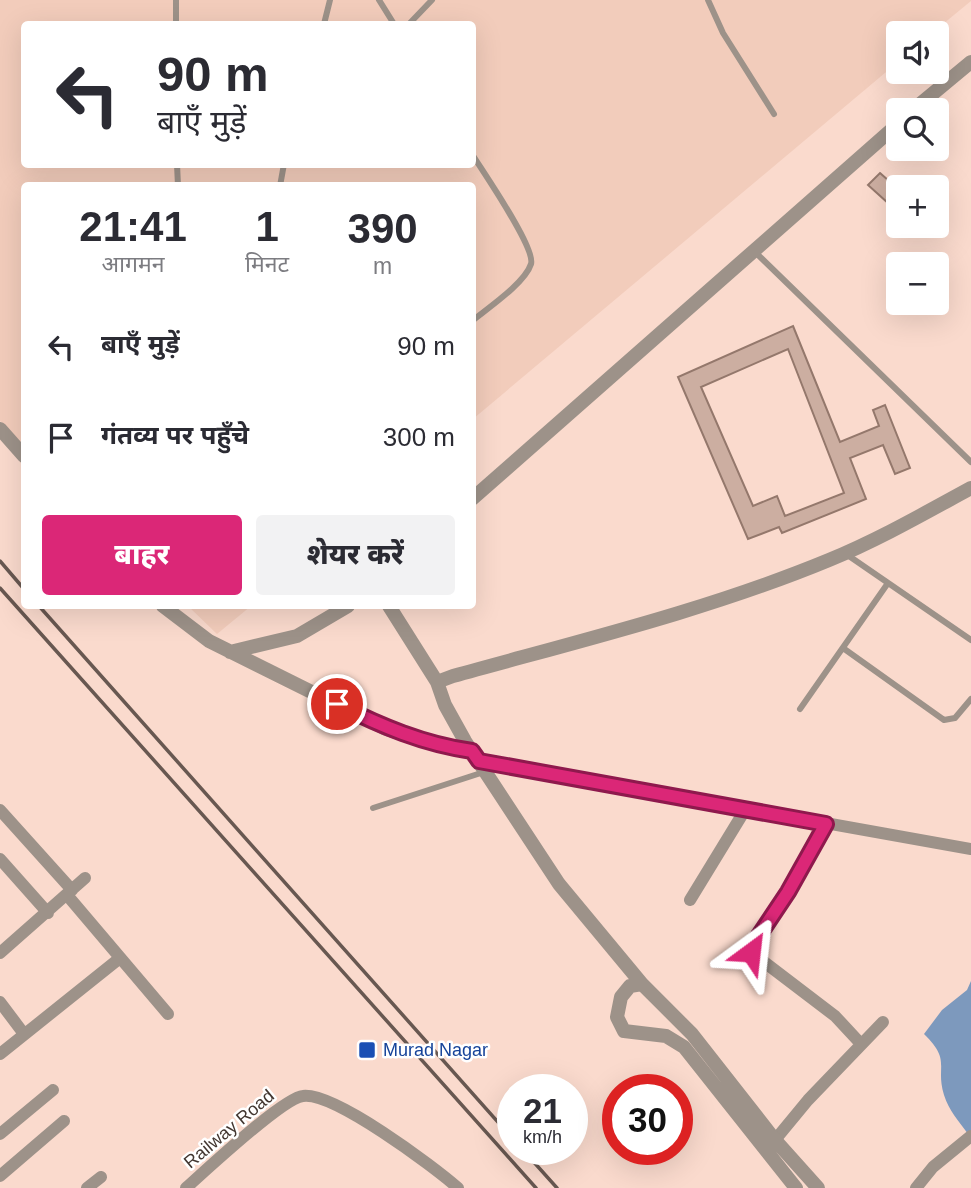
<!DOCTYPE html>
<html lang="hi">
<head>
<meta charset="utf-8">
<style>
  body { margin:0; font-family:Arial,"Noto Sans Devanagari",sans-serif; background:#f2f2f3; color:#2b2b33; height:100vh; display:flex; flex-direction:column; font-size:26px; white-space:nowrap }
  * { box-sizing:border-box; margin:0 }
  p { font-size:23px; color:#7c7c81 }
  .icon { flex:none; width:38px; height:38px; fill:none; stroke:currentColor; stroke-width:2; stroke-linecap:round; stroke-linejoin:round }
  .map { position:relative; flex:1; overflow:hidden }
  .sheet { position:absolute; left:21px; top:182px; width:455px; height:427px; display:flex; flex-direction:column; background:#fff; border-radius:7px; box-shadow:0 7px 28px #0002 }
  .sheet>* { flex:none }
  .banner { position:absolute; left:21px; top:21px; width:455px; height:147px; border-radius:7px; box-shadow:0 7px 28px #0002; background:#fff; color:#2b2b33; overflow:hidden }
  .controls { position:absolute; left:886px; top:21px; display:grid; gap:14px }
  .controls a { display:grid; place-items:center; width:63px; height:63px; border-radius:7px; background:#fff; box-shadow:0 7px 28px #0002; font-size:35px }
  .speed { position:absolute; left:497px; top:1074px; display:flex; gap:14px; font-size:35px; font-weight:700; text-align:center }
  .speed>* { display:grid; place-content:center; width:91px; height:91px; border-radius:50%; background:#fff; box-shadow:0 7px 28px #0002; line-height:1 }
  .speed small { font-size:18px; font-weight:400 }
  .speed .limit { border:10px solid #d22; background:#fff; color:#111 }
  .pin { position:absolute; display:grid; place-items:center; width:60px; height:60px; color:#fff; margin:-30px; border:4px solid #fff; border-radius:50%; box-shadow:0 2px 7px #0007 }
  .me { position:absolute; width:77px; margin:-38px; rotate:30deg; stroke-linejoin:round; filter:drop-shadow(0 0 5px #0008) }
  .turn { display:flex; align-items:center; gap:24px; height:147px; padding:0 21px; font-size:32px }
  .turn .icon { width:91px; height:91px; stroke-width:2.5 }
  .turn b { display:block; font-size:49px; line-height:60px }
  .eta { display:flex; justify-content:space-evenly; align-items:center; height:119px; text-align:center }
  .eta b { font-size:42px; font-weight:800; line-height:49px }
  .cta { display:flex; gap:14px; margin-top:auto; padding:14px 21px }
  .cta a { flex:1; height:80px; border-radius:7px; background:#db2777; color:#fff; font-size:28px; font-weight:800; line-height:80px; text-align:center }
  .cta a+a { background:#f2f2f3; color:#2b2b33 }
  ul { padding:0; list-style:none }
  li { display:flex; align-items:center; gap:21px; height:91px; padding:0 21px }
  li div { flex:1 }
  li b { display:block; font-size:26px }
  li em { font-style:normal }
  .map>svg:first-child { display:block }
  .built { fill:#f2ccbb; fill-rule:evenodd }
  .water { fill:#7d99bd }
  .building { fill:#ccaea1; stroke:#94786c; stroke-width:2; fill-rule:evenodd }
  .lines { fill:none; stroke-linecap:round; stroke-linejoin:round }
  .service { stroke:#9d9289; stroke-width:6 }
  .minor { stroke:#9d9289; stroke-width:12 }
  .tertiary { stroke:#9d9289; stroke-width:14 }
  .rail { stroke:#685851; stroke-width:3.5 }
  .route-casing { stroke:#8e194d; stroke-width:18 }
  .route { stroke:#db2777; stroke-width:12 }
  .transit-dot { fill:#1a4fb4; stroke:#fff; stroke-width:2.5 }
  .labels { text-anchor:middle; stroke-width:5; stroke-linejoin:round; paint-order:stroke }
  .transit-label { font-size:18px; fill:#164399; stroke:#fff; text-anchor:start }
  .street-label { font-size:18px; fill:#423630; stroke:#fff }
</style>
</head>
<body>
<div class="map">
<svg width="971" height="1188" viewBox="0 0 971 1188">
  <rect width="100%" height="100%" fill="#fadacd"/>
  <path class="built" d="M0,0h971v1l-39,32h-34v29l-425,357 -1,-233h-448v259l-24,-24zM24,24h448v140h-448z
    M188,606h63l-34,28z"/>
  <path class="water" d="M971,981v151l-3,2c-9,-13 -19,-23 -24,-39 -9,-29 8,-34 -20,-61l18,-24 25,-20z"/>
  <path class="building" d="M880,173l18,16v3l-10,11 -20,-18z
    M793,326l47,116 39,-16 -6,-16 12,-5 25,63 -15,6 -12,-29 -33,13 16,41 -84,34 -3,-6 -31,12 -70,-162zM788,349l56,144 -59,23 -8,-20 -24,10 -52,-119z"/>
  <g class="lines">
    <path class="service" d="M176,0v24
      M379,0l15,24
      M708,0l15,33 51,81
      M324,24l6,-24
      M409,24l23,-24
      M472,154c11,18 64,94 59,110 -6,19 -43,44 -59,57
      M177,164l1,22
      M280,186l4,-22
      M754,251l217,211
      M846,554l125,86
      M843,648l101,72 11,-2 16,-19
      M800,709l88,-126
      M373,808l111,-36"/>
    <path class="minor" d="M479,761l492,88
      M0,810l72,80
      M826,824l-38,68 -36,54 -1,6 84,64 26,28
      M0,859l48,54
      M67,895l101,119
      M690,900l55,-90
      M0,953l85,-75
      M0,1002l24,32
      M0,1054l120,-96
      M0,1134l53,-44
      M775,1140l33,-40 75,-78
      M0,1176l64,-55
      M87,1188l14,-11
      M186,1188c19,-17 97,-90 117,-92 31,-4 130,70 155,92
      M916,1188l17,-21 38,-31"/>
    <path class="tertiary" d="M913,110l58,-48
      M0,429l24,27
      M472,499l426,-375
      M163,606l46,35 175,87 30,10 58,13
      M389,606l48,76
      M230,652l67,-16 51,-30
      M642,984l-12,2 -9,11 -4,20 7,14 42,5 18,11 112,141
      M818,1188l-43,-48 -83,-106 -50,-50 -83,-100 -94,-143 -20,-36 -8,-23 16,-6c126,-35 255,-66 376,-116 49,-20 96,-47 142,-72"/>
    <path class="rail" d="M0,561l24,28
      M0,588l536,600
      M39,606l474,533
      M523,1150l34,38"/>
  </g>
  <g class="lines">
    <defs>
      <path id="route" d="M337,704c44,22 86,40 135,47l7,10 347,63 -38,68 -36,54 -1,6"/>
    </defs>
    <use href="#route" class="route-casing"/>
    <use href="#route" class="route"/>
  </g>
  <rect class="transit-dot" x="358" y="1041" width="18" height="18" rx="3.5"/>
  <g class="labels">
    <g class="transit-label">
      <text x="383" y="1056">Murad Nagar</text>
    </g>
    <g class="street-label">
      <text transform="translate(229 1129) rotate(-40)" y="6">Railway Road</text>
    </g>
  </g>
</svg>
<div class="controls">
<a><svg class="icon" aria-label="sound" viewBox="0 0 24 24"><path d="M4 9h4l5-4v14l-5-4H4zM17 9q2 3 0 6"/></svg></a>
<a><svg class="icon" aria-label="search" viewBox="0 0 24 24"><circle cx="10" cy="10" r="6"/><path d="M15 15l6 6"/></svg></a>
<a>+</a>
<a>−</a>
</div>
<div class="speed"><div>21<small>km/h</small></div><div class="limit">30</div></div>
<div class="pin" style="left:337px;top:704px;background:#d93025"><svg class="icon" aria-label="arrive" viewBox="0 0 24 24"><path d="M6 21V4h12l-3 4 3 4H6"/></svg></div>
<svg class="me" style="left:751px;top:952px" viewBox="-20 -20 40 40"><path d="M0-17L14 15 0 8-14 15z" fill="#db2777" stroke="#fff" stroke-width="4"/></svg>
<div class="banner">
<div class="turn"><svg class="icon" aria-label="left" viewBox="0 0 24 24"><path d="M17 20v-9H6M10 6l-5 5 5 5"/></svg><div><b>90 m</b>बाएँ मुड़ें</div></div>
</div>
<section class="sheet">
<div class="eta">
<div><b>21:41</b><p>आगमन</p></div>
<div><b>1</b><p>मिनट</p></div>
<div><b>390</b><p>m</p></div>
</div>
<ul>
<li><svg class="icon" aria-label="left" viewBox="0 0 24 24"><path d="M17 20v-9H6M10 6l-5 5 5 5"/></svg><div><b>बाएँ मुड़ें</b></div><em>90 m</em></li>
<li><svg class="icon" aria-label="arrive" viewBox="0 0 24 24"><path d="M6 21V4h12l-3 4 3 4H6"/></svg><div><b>गंतव्य पर पहुँचे</b></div><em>300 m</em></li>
</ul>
<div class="cta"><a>बाहर</a><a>शेयर करें</a></div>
</section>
</div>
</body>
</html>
